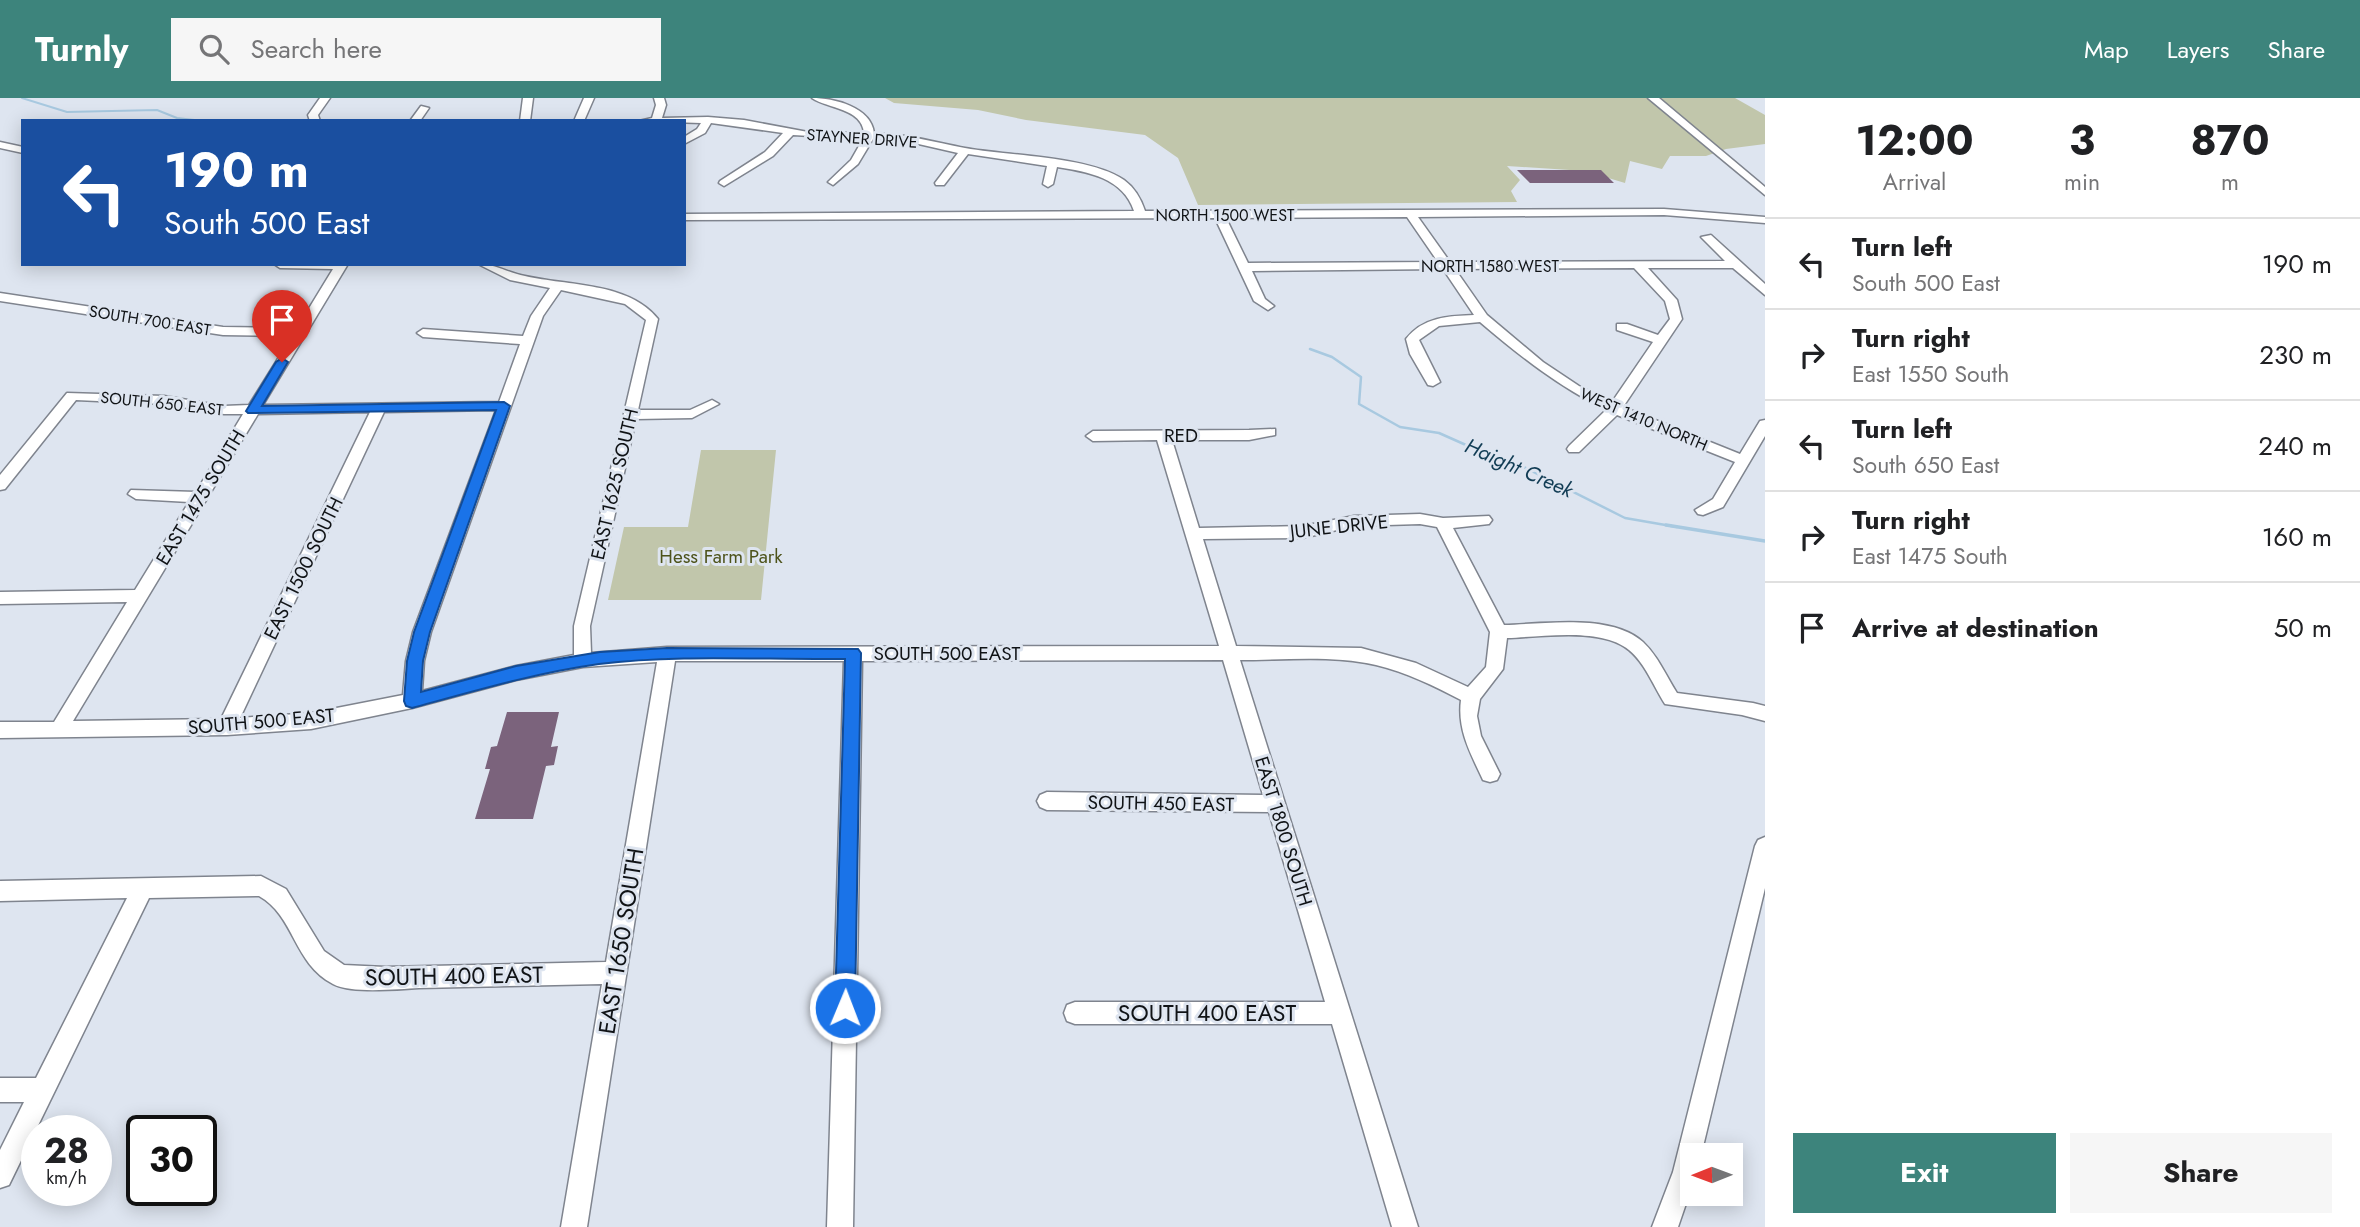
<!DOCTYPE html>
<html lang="en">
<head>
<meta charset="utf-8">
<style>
  body { margin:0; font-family:Jost,sans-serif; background:#f6f6f6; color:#202124; height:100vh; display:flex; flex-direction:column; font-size:26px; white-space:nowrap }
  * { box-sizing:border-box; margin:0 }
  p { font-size:23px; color:#757577 }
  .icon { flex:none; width:38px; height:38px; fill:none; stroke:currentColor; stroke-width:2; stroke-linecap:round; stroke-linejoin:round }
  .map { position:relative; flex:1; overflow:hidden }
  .drawer { display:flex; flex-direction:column; background:#fff; width:595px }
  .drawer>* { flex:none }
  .top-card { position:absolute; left:21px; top:21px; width:665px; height:147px; border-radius:0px; box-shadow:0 4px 18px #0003; background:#1a4fa0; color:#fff; overflow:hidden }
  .needle { width:46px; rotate:269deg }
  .fabs { position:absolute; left:1680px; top:1045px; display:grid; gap:14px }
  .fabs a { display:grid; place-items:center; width:63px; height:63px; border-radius:0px; background:#fff; box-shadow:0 4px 18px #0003; font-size:35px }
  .speed { position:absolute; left:21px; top:1017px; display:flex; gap:14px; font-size:35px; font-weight:700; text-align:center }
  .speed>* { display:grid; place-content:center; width:91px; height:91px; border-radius:50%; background:#fff; box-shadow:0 4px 18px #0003; line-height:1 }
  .speed small { font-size:18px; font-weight:400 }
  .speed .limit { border:4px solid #111; border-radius:10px; background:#fff; color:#111 }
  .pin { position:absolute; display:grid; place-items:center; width:60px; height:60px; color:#fff; margin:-72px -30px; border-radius:50% 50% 50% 0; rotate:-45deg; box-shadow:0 0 7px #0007 }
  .pin .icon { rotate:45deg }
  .me { position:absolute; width:77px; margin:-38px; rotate:1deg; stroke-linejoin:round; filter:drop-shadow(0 0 5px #0008) }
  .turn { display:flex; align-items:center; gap:24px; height:147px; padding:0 28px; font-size:32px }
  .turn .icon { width:91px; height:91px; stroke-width:2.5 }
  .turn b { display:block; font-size:49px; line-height:60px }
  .eta { display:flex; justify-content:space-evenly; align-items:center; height:119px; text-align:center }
  .eta b { font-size:42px; font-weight:700; line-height:49px }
  .primary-button { display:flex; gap:14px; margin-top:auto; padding:14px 28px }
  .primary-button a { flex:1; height:80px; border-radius:0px; background:#3d847c; color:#fff; font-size:28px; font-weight:700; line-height:80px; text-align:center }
  .primary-button a+a { background:#f6f6f6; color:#202124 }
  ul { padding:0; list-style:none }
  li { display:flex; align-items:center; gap:21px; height:91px; padding:0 28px; border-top:2px solid #e0e0e0 }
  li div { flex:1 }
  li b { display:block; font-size:26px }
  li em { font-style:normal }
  header { display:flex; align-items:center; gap:42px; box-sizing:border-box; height:98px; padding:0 35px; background:#3d847c; color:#fff }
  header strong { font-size:33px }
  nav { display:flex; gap:38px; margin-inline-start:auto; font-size:24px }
  .search { width:490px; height:63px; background:#f6f6f6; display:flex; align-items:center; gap:18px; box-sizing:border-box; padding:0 24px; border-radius:0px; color:#757577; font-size:26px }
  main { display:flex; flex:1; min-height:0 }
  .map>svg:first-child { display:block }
  .green { fill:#c1c6ab }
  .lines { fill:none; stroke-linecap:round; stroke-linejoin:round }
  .stream-far2 { stroke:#a8c9e0; stroke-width:2 }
  .stream-far1 { stroke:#a8c9e0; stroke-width:2.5 }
  .stream { stroke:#a8c9e0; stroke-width:3.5 }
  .building { fill:#7b637c }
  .minor-casing { stroke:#7f848e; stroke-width:3 }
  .minor { fill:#fff; fill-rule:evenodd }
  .route { fill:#1a73e8; stroke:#114b97; stroke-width:2 }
  .labels { text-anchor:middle; stroke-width:6; stroke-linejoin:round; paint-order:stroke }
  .far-street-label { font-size:16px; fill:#101316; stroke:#dee5f0 }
  .street-label { font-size:19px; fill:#101316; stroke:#dee5f0 }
  .park-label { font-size:19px; fill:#4d531b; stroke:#dee5f0 }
  .water-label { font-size:21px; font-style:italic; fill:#123d55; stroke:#dee5f0 }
  .near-street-label { font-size:23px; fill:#101316; stroke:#dee5f0 }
</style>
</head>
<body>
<header>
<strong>Turnly</strong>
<div class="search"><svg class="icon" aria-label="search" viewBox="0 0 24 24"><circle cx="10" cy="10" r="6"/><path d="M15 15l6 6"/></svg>Search here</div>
<nav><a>Map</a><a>Layers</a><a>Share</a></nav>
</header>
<main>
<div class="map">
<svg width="1765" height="1129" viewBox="0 0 1765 1129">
  <rect width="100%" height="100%" fill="#dee5f0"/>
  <path class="green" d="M885,0h850l30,17v29l-39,5 -20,7h-36l-8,13 -32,-8 -5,22 -40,-12 -78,-5 13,14 -9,11 6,11 -319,3 -20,-47 -33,-23 -119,-15 -48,-10 -84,-7z
    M701,352h75l-15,150h-153l16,-73h64z"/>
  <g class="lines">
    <path class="stream-far2" d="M22,0l45,14 90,-2 20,8 26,3"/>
    <path class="stream-far1" d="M1310,251l22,8 29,20 -2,27 41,23 39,6 45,20 22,5 119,60 52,9"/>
    <path class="stream" d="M1666,427l99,16"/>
  </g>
  <path class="building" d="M1517,72h84l13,13h-84z
    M507,614h52l-8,35 7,-1 -4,19 -8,1 -13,53h-58l15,-50h-5l6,-22 6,-1z"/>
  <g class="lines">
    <defs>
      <path id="minor" d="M320,0h10l-12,17 2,6h-10l-2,-6z
        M523,0h10l-3,23h-10z
        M584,0h10l-10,23h-10z
        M654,0h10l2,7 -4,13 46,-1 36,3 64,12 56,1c-2,-25 -36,-24 -52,-35 22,0 59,9 62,35 32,1 60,9 91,15 43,8 124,8 159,32 11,8 17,19 21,31l519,-2 101,8v6l-101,-8 -246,2 32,45 275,-1 -24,-24 10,-2 54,49v11l-32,-27h-85l29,32 5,19 -59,88 117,47 20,-33 5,-1v16l-42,71 -20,8 -5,-1 -3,-4 18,-11 22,-37 -118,-47 -38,37h-10l-2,-3 2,-3 37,-36c-48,-24 -86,-54 -126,-88l-41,4 -20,14 21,42 -7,4 -5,-1 -18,-31 -4,-15c17,-22 42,-23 68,-24l-31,-46 -191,2 13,28 9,7 -6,4 -14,-9 -39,-83 -531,2v-6l450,-3c-11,-33 -45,-39 -77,-44l-4,17 -5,3 -5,-3 4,-18 -79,-12 -24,31h-8l-1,-2 23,-30 -57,-13 -28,-1 -15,25 -25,21 -5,-3 23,-22 12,-21 -70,-4 -20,21 -49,30 -5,-3 1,-2 45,-29 18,-19 -72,-10 -6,10 -21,11v-7l13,-8 4,-6 -62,-2 13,-3 4,-13zM1407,119l31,45 -190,1 -22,-45zM1634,170l31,33 5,18 -12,16 -31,-11h-10v6l36,12 -41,60 -33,-16 -36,-24 -56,-47 -32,-46z
        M1648,0h11l106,89v8z
        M421,8l8,2 -9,13h-10z
        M0,44l23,5v6l-23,-5z
        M274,166h74l-85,141 236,-3 21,-58 -97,-7 -6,-4 6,-4 100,7 8,-20 19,-28 -40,-8 -32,-16c18,0 30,9 47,12 43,10 104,6 133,43l-20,91h52l22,-10 7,4 -27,14 -56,1 -46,207 1,27 76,-6 552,-1 -62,-206 -64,1 -7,-5 7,-5 156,-1 26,-1v6l-26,5h-77l27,88 104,-2 51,-10 66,-2 23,4 46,-2 3,4 -3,4 -36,4 51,97c40,-1 107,-12 139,17 15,14 23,34 34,51l76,10 12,3v15l-23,-6 -77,-11c-11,-17 -20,-41 -36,-54 -28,-23 -88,-13 -122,-12l-4,31 -23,30 -3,17 4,20 19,38 -3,6 -7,2 -7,-2c-12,-26 -26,-50 -22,-80 -27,-14 -55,-28 -85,-35 -43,-10 -91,-5 -136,-5l178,567h-26l-60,-203h-257l-8,-3 -3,-8 3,-8 8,-3h250l-56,-190 -222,-2 -7,-3 -3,-6 3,-6 7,-3 216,3 -40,-135 -361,1 -9,566h-26l17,-566h-169l-88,566h-26l41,-243c-61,1 -122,3 -183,4 -21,1 -68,6 -86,-4 -40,-21 -38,-68 -74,-88l-110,2 -140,287 -9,3v-38l24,-48h-24v-24h36l91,-180 -127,3v-20l261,-5 25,13 38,62 20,14 41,2 221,-5 51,-300 -74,5 -67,13 -104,28 -101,21 -84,6 -227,3v-16h54l73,-120 -127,2v-12l135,-2 54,-88 -53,-3 -8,-5 3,-4 65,2 47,-78h-19l-60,-10 -88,-4 -71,89 -5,1v-15l67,-82 97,3 60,10 25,-1 43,-69 -69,-1 -223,-34v-8l223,34 74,1 36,-59 -53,-1zM561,192l64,14 21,16 -72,306v29l-58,11 -94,25 2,-30 7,-29 112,-316zM496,312l-83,222 -7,29 -3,34 -92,18 -71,5 144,-306zM370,314l-149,307 -148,2 185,-307zM1420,426l17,3 53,105 -4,35 -18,20 -52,-24 -55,-15 -125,-2 -33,-107 100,-1 51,-12z
        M1765,739v51l-64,267h-9v31l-14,41h-26l21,-55 82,-326 3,-6z"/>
    </defs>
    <use href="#minor" class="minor-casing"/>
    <use href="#minor" class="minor"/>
  </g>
  <path class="route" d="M282,260l6,4 -26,44 242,-4 6,4 -80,226 -7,29 -2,31 95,-26 84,-14 67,-4 191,1 3,4 -6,355 -3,8 -7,3 -7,-3 -3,-8 10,-349c-81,1 -166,-5 -246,5 -64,9 -125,27 -187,44l-6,-2 -2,-5 3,-40 7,-29 82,-222 -248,3 -2,-2 30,-49z"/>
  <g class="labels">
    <g class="far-street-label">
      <text transform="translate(862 40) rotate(4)" y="6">STAYNER DRIVE</text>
      <text x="1225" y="123">NORTH 1500 WEST</text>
      <text x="1490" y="174">NORTH 1580 WEST</text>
      <text transform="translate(150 222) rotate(9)" y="6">SOUTH 700 EAST</text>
      <text transform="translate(162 305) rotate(6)" y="6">SOUTH 650 EAST</text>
      <text transform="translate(1644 321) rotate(23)" y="6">WEST 1410 NORTH</text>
    </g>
    <g class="street-label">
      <text x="1181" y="344">RED</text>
      <text transform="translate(614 386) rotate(-77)" y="7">EAST 1625 SOUTH</text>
      <text transform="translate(200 399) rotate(-59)" y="7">EAST 1475 SOUTH</text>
      <text transform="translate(1339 428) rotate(-6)" y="7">JUNE DRIVE</text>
      <text transform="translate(303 470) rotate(-64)" y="7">EAST 1500 SOUTH</text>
      <text x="947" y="562">SOUTH 500 EAST</text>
      <text transform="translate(261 623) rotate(-5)" y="7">SOUTH 500 EAST</text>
      <text transform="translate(1161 705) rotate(1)" y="7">SOUTH 450 EAST</text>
      <text transform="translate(1284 733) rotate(73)" y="7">EAST 1800 SOUTH</text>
    </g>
    <g class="park-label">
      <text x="721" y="465">Hess Farm Park</text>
    </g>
    <g class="water-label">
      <text transform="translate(1519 370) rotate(24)" y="7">Haight Creek</text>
    </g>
    <g class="near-street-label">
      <text transform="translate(621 843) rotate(-81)" y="8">EAST 1650 SOUTH</text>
      <text transform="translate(454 878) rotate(-1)" y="8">SOUTH 400 EAST</text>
      <text x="1207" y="923">SOUTH 400 EAST</text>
    </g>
  </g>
</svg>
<div class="fabs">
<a><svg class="needle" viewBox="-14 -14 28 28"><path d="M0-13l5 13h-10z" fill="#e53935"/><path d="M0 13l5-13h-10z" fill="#757577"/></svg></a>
</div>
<div class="speed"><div>28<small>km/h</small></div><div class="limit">30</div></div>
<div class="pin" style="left:282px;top:264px;background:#d93025"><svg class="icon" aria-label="arrive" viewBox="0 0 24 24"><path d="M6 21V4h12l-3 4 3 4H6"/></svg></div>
<svg class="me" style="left:845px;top:910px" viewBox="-20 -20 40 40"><circle r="17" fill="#1a73e8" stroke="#fff" stroke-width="3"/><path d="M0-11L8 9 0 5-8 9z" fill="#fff"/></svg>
<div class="top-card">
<div class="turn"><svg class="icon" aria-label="left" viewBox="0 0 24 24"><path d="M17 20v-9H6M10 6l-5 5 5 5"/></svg><div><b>190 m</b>South 500 East</div></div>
</div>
</div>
<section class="drawer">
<div class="eta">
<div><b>12:00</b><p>Arrival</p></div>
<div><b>3</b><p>min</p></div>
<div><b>870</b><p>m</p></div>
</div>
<ul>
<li><svg class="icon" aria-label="left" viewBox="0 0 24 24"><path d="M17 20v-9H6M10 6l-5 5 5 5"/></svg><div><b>Turn left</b><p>South 500 East</p></div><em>190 m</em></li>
<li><svg class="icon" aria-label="right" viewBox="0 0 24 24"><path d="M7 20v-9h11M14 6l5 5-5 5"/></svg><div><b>Turn right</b><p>East 1550 South</p></div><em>230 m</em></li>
<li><svg class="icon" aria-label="left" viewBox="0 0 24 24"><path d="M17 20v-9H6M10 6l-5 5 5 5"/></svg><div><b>Turn left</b><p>South 650 East</p></div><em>240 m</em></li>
<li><svg class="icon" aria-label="right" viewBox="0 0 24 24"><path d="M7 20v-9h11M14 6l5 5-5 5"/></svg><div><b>Turn right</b><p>East 1475 South</p></div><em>160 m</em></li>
<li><svg class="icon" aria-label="arrive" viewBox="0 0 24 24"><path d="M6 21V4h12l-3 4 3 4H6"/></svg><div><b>Arrive at destination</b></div><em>50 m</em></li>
</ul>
<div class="primary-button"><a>Exit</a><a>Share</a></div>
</section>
</main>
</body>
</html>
